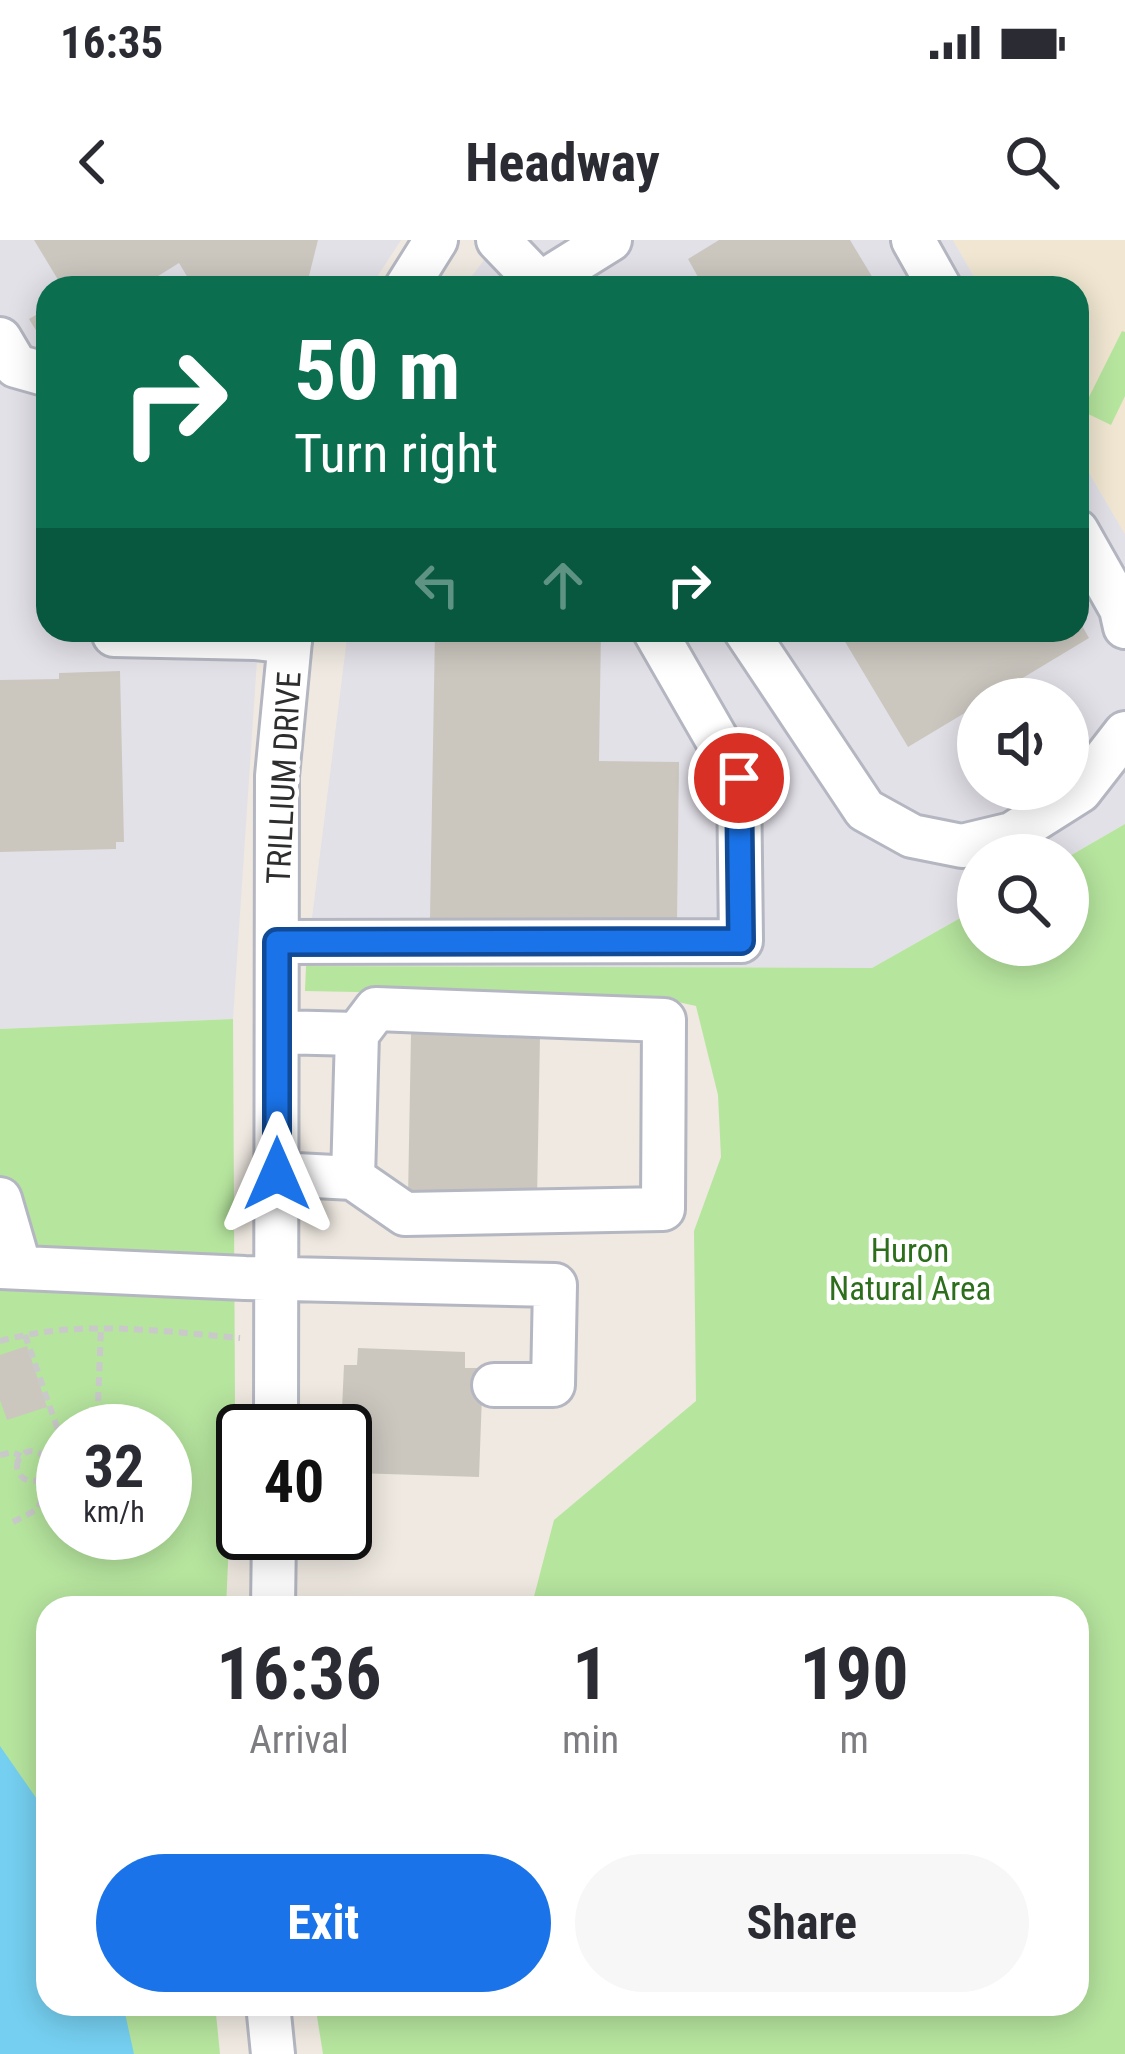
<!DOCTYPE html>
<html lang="en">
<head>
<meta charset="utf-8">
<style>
  body { margin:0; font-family:"Roboto Condensed",sans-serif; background:#f7f7f7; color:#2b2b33; height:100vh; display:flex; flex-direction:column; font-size:45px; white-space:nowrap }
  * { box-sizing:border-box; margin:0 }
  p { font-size:39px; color:#7c7c81 }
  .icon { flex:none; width:66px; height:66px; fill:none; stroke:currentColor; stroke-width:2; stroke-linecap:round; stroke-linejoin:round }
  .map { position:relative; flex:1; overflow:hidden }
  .panel { position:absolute; left:36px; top:1356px; width:1053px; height:420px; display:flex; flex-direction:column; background:#fff; border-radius:36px; box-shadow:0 6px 30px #0003 }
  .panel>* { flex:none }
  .banner { position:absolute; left:36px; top:36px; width:1053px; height:366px; border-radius:36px; box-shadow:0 6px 30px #0003; background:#0b6e4f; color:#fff; overflow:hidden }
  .controls { position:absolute; left:957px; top:438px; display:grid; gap:24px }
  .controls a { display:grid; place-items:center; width:132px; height:132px; border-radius:50%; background:#fff; box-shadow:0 6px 30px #0003; font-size:60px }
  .speed { position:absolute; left:36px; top:1164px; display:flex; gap:24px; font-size:60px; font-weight:700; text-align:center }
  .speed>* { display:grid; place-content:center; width:156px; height:156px; border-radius:50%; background:#fff; box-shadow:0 6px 30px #0003; line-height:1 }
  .speed small { font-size:30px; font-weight:400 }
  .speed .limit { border:6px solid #111; border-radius:18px; background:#fff; color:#111 }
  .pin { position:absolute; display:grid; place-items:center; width:102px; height:102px; color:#fff; margin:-51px; border:6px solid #fff; border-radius:50%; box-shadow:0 3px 12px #0007 }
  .me { position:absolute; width:132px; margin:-66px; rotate:0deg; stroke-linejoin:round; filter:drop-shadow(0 0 9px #0008) }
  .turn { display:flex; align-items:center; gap:42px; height:252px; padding:0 60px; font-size:54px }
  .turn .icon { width:156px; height:156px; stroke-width:2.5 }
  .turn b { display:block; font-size:84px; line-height:102px }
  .lanes { display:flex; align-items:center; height:114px; padding:0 60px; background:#0003; justify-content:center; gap:60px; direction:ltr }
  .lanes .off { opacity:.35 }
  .eta { display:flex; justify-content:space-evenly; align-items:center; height:204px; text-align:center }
  .eta b { font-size:72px; font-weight:700; line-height:84px }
  .cta { display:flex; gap:24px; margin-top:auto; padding:24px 60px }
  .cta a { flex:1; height:138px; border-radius:72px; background:#1a73e8; color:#fff; font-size:48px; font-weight:700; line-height:138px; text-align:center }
  .cta a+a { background:#f7f7f7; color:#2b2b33 }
  .status { display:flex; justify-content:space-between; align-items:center; height:84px; padding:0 60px; background:#fff; direction:ltr }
  .status svg { height:33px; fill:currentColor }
  header { display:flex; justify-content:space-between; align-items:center; height:156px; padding:0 60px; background:#fff; font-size:54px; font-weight:700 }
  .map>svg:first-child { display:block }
  .industrial { fill:#e3e1e8; fill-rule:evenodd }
  .education { fill:#f0e6d1 }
  .green { fill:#b6e59e; fill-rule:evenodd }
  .water { fill:#75cff0 }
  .building { fill:#cbc7bf }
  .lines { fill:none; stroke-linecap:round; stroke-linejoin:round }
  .minor-casing { stroke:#b4b7c1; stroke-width:48 }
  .path { stroke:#c9c9c9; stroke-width:6; stroke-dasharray:9 6; stroke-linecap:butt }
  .minor { stroke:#fff; stroke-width:42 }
  .route-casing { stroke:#114b97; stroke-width:30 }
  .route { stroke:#1a73e8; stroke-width:21 }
  .labels { text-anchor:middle; stroke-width:9; stroke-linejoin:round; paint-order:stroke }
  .street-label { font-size:33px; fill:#2e2e2e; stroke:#fff }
  .park-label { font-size:33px; fill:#2c6e1b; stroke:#fff }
</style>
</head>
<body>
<div class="status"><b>16:35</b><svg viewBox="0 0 49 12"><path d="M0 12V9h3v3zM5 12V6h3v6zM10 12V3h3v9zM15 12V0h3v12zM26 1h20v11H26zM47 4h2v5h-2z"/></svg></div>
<header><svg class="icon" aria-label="back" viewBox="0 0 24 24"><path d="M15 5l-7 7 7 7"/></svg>Headway<svg class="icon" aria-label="search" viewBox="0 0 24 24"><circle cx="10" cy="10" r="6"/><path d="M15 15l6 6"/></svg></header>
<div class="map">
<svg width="1125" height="1814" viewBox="0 0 1125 1814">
  <rect width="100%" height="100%" fill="#efe9e1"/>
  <path class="industrial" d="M0,0h401l-31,48h-322v342h211l-26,389 -233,10z
    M499,0h454l28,48h-518z
    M1077,212l48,82v290l-57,33 -90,-2v53l-106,60 -566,-2 42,-336h729zM978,459h90v90h-90z"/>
  <path class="education" d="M953,0h172v294l-48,-82v-164h-96z"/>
  <path class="green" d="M1122,91l3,1v64l-14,29 -29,-14z
    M1125,584v1230h-802l-8,-50h762v-396h-546l23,-88 142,-119 -2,-170 27,-74 -3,-62 -22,-89 -36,-8 -355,-7 1,-25 566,2 106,-60v37h90v-88z
    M233,779l2,384 -9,205h-178v396h167l5,50h-220v-1025zM63,1191h102v102h-102z"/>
  <path class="water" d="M0,1506l48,69v189h75l11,50h-134z"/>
  <path class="building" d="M34,0h284l-12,48h-112l-15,-25 -40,25h-76z
    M719,0h131l29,48h-199l18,-11 -10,-18z
    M48,68v36l-3,1 -16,-26z
    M1077,377l12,21 -101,61h-10v6l-70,42 -70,-117h239z
    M435,390h166l-2,131 80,1 -2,161 -247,-5z
    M120,431l4,171h-8v7l-116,3v-172l59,-1v-6z
    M411,794l129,2 -3,164 -129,-3z
    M27,1106l20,61 -40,13 -7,-20v-45z
    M358,1108l107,4v16h18l-4,109 -124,-4 1,-20 -11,-1v-21h-4l3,-66h13z"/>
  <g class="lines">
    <defs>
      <path id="minor" d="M498,0l46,48
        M913,0l27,48
        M541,43l69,-43
        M406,48l30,-48
        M0,99l16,27 32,9
        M1077,291l44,78 4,18
        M745,390l120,180 47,26 50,10 50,-12 68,-43 45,-58
        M114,395l141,3 35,4
        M277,702l464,-1 -2,-163 -85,-148
        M277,792l80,2
        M277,934l76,4 52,36 258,-5 1,-189 -288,-11 -19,25 -4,144
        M0,959l20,69
        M0,1027l245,11 310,7 -2,100h-59
        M276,1191l1,-655 14,-146
        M273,1368l1,-75
        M268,1764l5,50"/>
    </defs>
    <use href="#minor" class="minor-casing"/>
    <path class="path" d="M25,1095l36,104
      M0,1101c80,-22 159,-10 240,-3
      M97,1191l4,-105
      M17 1226a15 15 0 1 1 30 0a15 15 0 1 1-30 0Z
      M0,1215l12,-3 9,4
      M13,1282l25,-13 8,-22 -5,-9"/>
    <use href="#minor" class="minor"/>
  </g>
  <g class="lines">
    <defs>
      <path id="route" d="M277,934v-232l464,-1 -2,-163"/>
    </defs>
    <use href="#route" class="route-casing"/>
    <use href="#route" class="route"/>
  </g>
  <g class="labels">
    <g class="street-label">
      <text transform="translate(283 538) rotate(-87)" y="12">TRILLIUM DRIVE</text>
    </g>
    <g class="park-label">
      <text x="910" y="1022">Huron<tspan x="910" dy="38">Natural Area</tspan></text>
    </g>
  </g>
</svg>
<div class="controls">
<a><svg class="icon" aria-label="sound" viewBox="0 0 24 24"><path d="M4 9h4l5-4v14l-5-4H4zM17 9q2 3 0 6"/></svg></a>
<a><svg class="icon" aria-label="search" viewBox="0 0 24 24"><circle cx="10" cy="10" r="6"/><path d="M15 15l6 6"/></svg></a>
</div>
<div class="speed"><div>32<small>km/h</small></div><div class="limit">40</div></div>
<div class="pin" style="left:739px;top:538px;background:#d93025"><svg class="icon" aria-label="arrive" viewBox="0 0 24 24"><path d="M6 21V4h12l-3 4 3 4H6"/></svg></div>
<svg class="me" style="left:277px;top:934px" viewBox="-20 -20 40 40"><path d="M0-17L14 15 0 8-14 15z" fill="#1a73e8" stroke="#fff" stroke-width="4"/></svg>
<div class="banner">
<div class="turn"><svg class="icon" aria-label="right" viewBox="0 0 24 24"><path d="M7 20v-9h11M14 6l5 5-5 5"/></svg><div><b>50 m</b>Turn right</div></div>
<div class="lanes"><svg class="icon off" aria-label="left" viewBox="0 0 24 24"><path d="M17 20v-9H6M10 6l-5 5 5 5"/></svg><svg class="icon off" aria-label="ahead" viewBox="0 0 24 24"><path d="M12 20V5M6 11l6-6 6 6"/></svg><svg class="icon" aria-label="right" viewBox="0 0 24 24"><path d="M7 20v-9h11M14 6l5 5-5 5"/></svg></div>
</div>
<section class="panel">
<div class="eta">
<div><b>16:36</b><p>Arrival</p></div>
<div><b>1</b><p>min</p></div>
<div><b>190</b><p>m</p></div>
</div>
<div class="cta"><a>Exit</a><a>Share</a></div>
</section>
</div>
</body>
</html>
